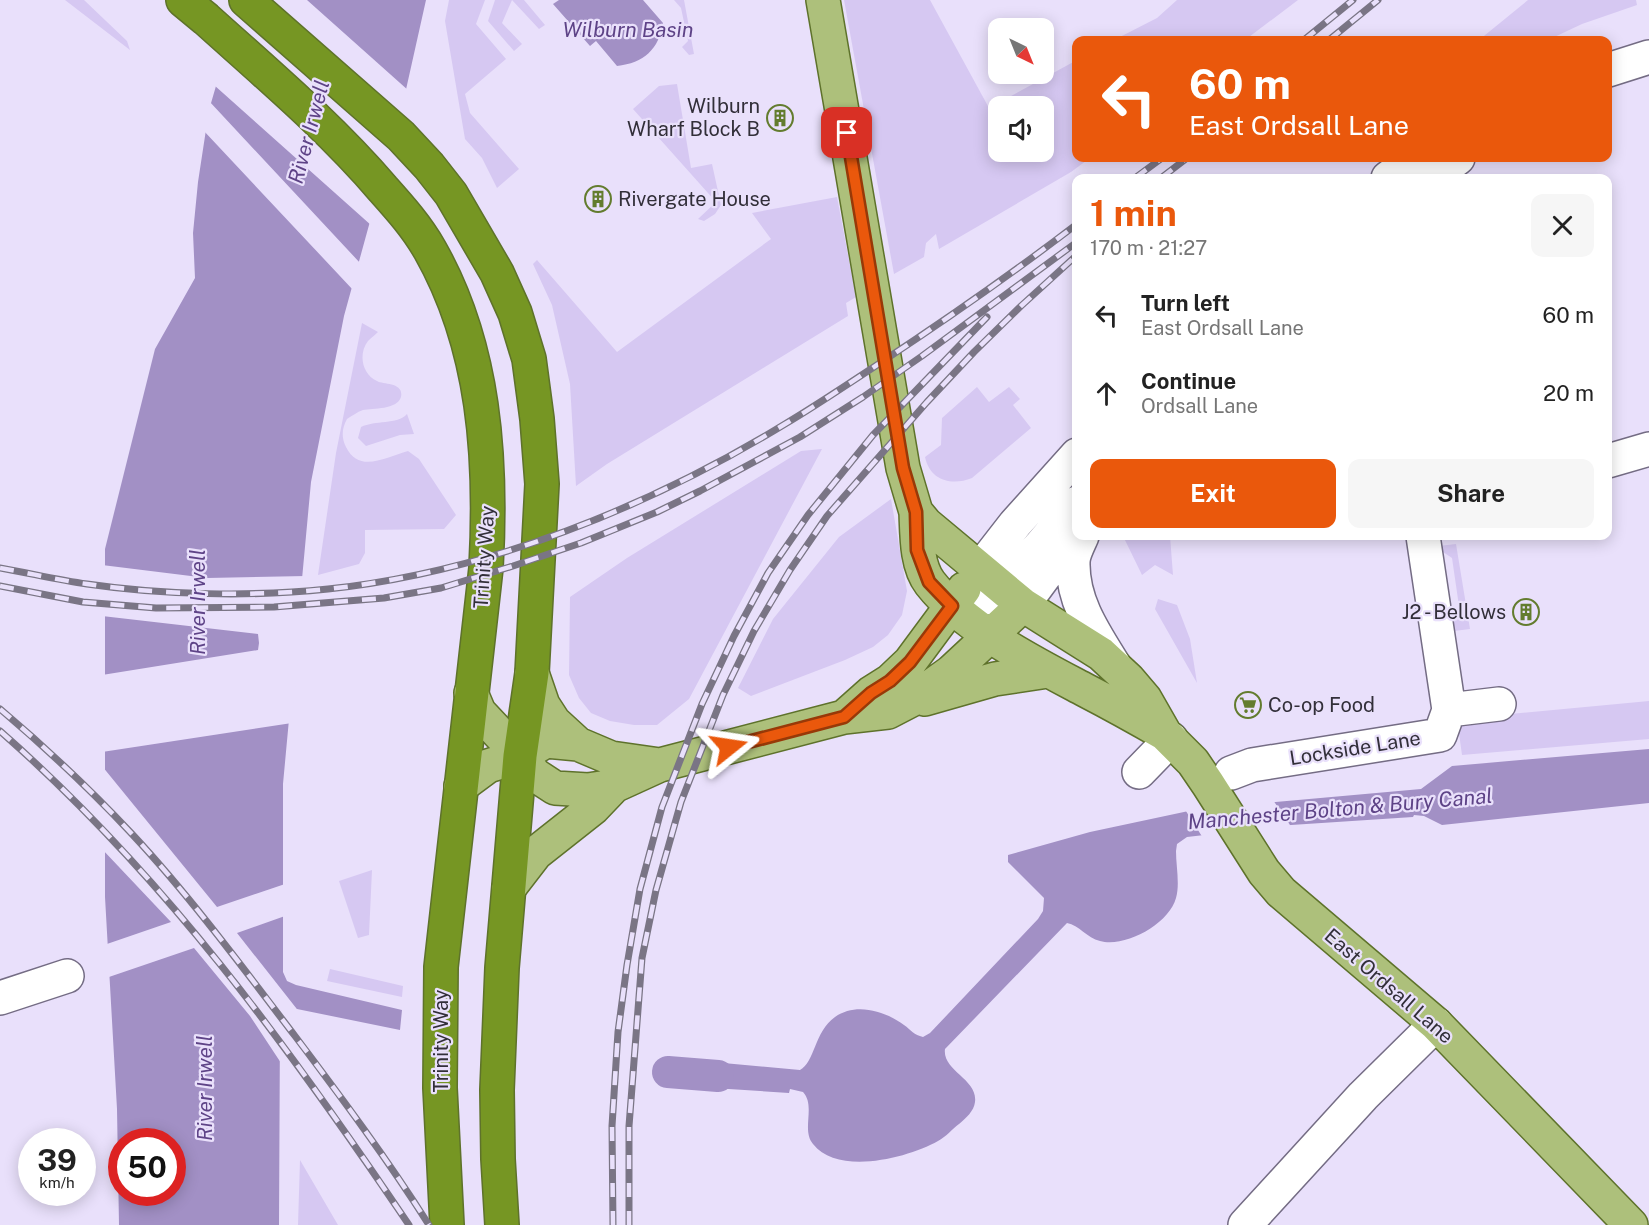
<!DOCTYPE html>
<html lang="en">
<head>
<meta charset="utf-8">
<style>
  body { margin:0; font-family:"Public Sans",sans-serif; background:#f6f6f6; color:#222; height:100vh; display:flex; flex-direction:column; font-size:22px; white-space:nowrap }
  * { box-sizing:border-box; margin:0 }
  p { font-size:20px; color:#767676 }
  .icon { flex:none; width:33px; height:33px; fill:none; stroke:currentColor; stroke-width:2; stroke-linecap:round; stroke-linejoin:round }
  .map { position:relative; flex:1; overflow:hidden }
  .side { position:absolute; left:1072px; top:174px; width:540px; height:366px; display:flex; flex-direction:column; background:#fff; border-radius:12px; box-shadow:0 3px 15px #0003 }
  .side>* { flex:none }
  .top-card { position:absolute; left:1072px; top:36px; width:540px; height:126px; border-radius:12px; box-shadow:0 3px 15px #0003; background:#ea580c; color:#fff; overflow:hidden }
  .needle { width:39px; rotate:137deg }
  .buttons { position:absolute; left:988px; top:18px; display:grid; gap:12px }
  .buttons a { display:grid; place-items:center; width:66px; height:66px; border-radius:12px; background:#fff; box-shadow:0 3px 15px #0003; font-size:30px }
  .speed { position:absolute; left:18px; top:1128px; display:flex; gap:12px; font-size:30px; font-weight:700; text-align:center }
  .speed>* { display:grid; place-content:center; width:78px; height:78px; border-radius:50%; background:#fff; box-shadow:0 3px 15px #0003; line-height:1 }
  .speed small { font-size:15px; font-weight:400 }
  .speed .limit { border:9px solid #d22; background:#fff; color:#111 }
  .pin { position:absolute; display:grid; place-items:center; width:51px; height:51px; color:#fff; margin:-26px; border-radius:12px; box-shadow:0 3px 9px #0006 }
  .me { position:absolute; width:66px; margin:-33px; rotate:75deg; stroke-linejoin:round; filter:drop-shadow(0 0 4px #0008) }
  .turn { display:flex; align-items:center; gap:21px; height:126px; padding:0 18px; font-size:27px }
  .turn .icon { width:78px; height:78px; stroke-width:2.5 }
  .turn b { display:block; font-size:42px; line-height:51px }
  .round { display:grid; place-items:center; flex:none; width:63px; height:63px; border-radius:12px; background:#f6f6f6 }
  .summary { display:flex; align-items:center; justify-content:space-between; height:102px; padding:0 18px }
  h1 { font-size:36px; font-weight:700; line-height:45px; color:#ea580c }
  .primary-button { display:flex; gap:12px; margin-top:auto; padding:12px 18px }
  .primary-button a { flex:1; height:69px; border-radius:12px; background:#ea580c; color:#fff; font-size:24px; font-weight:700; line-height:69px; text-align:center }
  .primary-button a+a { background:#f6f6f6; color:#222 }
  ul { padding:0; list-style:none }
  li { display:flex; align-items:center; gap:18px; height:78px; padding:0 18px }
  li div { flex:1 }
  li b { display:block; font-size:22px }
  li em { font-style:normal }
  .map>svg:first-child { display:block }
  .green { fill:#d6c8f2; fill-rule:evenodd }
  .water { fill:#a290c5; fill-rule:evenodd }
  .pier { fill:#e9e0fb }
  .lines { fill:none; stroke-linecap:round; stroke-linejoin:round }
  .canal { stroke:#a290c5; stroke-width:32 }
  .minor-casing { stroke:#746c84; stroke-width:36 }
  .major-casing { stroke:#5e722b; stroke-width:36 }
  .highway-casing { stroke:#5e722b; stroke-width:36 }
  .minor { stroke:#fff; stroke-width:33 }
  .major { stroke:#adc07b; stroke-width:33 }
  .highway { stroke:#769623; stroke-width:33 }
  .rail-casing { stroke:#7a7585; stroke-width:7 }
  .rail { stroke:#e9e0fb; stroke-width:4.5; stroke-dasharray:14; stroke-linecap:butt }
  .route-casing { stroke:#983908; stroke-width:15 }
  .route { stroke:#ea580c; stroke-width:10 }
  .labels { text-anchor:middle; stroke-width:4.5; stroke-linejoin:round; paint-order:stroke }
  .poi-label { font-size:20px; fill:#322f39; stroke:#e9e0fb; text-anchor:end }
  .street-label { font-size:20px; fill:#322f39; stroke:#e9e0fb }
  .water-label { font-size:21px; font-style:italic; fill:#5e4387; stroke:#e9e0fb }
</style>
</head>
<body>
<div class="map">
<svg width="1649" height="1225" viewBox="0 0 1649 1225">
  <rect width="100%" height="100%" fill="#e9e0fb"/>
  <path class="green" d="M65,0h19l43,41 3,9z
    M449,0h36l-9,24 30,35 -41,35 5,19 49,56 -22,19 -15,-30 -17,-19 -20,-118z
    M495,0h29l21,25 -6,4 -27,-29 -10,23 20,21 -8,7 -26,-30z
    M674,0h10l10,54 -5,1 -7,-8 6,-6 -7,-33z
    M844,0h86l59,108 88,-48v98h13l-19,14 -132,77 -3,-15 -10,9 -2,14 -30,17zM999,106h45v46h-45z
    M1177,0h121l-53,40h-131l43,-22z
    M1528,0h108l1,5 -55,19 -34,16h-69z
    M677,84l14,84 21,-4 9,41 -6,9 -11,7 -6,-2 18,-17 -83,-93 26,-23z
    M837,197l19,100 -10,6 2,13 -241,148 -31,22 -6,-102 -18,-79 -19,-41 4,-4 80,92 154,-113 -19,-26z
    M362,323l16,9c-3,3 -7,6 -10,9 -10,13 -6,33 9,40 7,4 27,1 24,16 -4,13 -28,11 -38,13 -6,2 -11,6 -16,9 -5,9 -6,18 -1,28 13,27 40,10 62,4l11,8 37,56 -12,14 -79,1v23l-6,11 -41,11 18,-122z
    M977,387l12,15 20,-15 11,12 -7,6 18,23 -59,50c-20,8 -42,3 -47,-21l16,-12 1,-27z
    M407,414l7,20 -14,1 -34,11 -8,-8 3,-11c14,-7 36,-2 46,-13z
    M822,449l-133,250 -32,26h-23l-24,-4 -19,-8 -12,-15 -10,-23 1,-78 57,-39 174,-107z
    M891,499l16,92 -5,24 -14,20 -15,12 -28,13 -94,36 -13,-8 35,-69 66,-82z
    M1123,536h47l3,39 -18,-10 -13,10z
    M1456,544l14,85 -16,2 -2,-8 8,-10 -8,-55 -12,-8 -1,-4z
    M1158,599l19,6 13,34 7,44 -42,-74z
    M1649,701v38l-187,16 -5,-36z
    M372,870l-3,65 -11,3 -19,-57z
    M330,969l73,17 -1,11 -75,-16z
    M300,1160l38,65h-40z"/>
  <path class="water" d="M241,0h185l-21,94 -61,222 -33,166 -28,302v188l4,9 9,4 106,25 -2,20 -103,-21 -7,1 -10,11 -1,204h-160l-2,-116 -12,-212v-348l50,-200 40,-71 -2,-45 5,-51 11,-72zM122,1142h50v50h-50z
    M559,0h84l20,23c-4,26 -19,40 -46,43l-21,-25 -6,5 -37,-42z
    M1649,749v54l-207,22 -18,-9 -10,-1 -1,2 -122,8 -104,12 -10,7 -1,7c0,15 4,33 0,47 -7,26 -51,50 -76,43 -13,-3 -21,-16 -33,-18l-122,126c-3,22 33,30 30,53 -1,9 -9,16 -16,22 -7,5 -13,13 -21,17 -30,17 -100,35 -125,3 -12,-14 3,-38 -10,-52l-13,-3 -1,4 -123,-8 9,-12 -6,-15 131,12c15,-8 14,-38 35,-53 21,-15 50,-6 69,8 7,5 10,10 19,12l7,-4 108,-114 5,-8 1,-13 -36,-36v-7l82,-23 108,-23 223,-20 31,-23z"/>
  <path class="pier" d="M238,0h69l102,91 -37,135 -158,-141z
    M209,101l152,163 -7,27 -151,-161z
    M102,565l105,13 99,-2 -14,147 -190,29v-77l156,-25 1,-7 -1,-9 -156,-18z
    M102,766l115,141 68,-23v32l-48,17 63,80h-9l-5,3 -3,6v44l-33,-50 -56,-68 -88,30 -2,-33 67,-23 -69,-73z
    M1273,800l19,28 -89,10 -19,-30z"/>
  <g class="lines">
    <path class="canal" d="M668,1072l50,4"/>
    <defs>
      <path id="minor" d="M1608,70l41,-13
        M1388,178l27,-20
        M1431,178l27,-20
        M1608,461l41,-12
        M1082,536c-3,7 -9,18 -9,26 -1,39 21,71 41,103
        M1423,536l26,174
        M980,569l35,-45 62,-69
        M1023,605l48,-65
        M952,606c25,-1 40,-10 59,-26l66,-77
        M1139,772l32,-33
        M1231,773l21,-8 188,-30 9,-25 50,-6
        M0,998l67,-22
        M1245,1225l118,-129 73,-72"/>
      <path id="major" d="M823,0l80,468 13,44 10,12 97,81 78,49 27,25 17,20 20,35 28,28 15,22 56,88 17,20 155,132 195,201
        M916,512c1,22 0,53 14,71 36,46 104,80 155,107 27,14 54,29 80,44
        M532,673l11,32 11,17 24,22
        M471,693l8,19 41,44 15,19 20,13 33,2 26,-4 46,-21 184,-48 44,-5 27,-14 36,-26 72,-67
        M925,699l70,-20 53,-8
        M844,717l27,-24 19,-12 20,-19 54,-73
        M461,786l27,-20 32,-10 26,-15 32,3 33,14 49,7
        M509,888l27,-35 57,-45 21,-22"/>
      <path id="highway" d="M183,0l23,19c61,55 124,108 177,170 17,19 34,38 47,61 55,97 62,209 56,318l-45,399 -1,121 7,137
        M246,0l155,136 28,30 22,28 46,79 18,40 14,46 8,60 5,65 -10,189 -12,83 -18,212 -5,122 1,69 4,66"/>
    </defs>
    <use href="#minor" class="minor-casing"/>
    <use href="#major" class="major-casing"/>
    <use href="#highway" class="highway-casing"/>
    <use href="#minor" class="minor"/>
    <use href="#major" class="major"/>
    <use href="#highway" class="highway"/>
    <defs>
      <path id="rail" d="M1304,40l49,-40
        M1329,40l49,-40
        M1135,178l27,-20
        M1161,178l26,-20
        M0,568c29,5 58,12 87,16 75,11 166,13 241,5 160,-17 321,-82 457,-165 32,-19 63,-40 95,-61 67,-44 133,-90 197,-139
        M0,586l83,16 73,6 118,-1 110,-9 57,-10 72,-22 68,-23 76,-31 43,-21 100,-54 63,-40 59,-41 155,-114
        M0,709c46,39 91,81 132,125 57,61 112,135 163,202 46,61 93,124 134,189
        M0,731c164,144 288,315 409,494
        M613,1225l-1,-99 6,-94 9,-67 13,-76 22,-82 40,-103 32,-68 34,-63 40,-58 65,-80 114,-118
        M629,1225v-99l13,-168 14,-68 25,-88 42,-107 31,-64 36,-61 37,-54 100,-114 47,-50 47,-46 56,-51"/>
    </defs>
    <use href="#rail" class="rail-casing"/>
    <use href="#rail" class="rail"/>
  </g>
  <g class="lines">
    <defs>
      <path id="route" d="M729,747l115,-30 27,-24 19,-12 20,-19 42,-56 -23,-24 -12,-32 -1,-38 -13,-44 -56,-335"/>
    </defs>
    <use href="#route" class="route-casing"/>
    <use href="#route" class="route"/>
  </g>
  <defs>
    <symbol id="building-ring" viewBox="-11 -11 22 22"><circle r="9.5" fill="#e9e0fb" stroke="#637c2e" stroke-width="1.5"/><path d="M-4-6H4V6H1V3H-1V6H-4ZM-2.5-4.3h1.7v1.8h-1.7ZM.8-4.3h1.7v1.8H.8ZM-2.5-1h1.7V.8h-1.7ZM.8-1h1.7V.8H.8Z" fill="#637c2e"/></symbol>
    <symbol id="supermarket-ring" viewBox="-11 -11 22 22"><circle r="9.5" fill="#e9e0fb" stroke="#637c2e" stroke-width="1.5"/><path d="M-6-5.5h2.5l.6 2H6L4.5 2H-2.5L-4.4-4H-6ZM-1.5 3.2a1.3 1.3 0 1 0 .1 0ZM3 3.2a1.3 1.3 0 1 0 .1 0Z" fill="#637c2e"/></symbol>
  </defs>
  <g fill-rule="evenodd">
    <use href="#building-ring" x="765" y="103" width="30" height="30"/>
    <use href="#building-ring" x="583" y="184" width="30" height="30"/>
    <use href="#building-ring" x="1511" y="597" width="30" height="30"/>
    <use href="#supermarket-ring" x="1233" y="690" width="30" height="30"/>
  </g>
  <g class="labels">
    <g class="poi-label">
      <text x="760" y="113">Wilburn<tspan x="760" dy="23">Wharf Block B</tspan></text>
      <text x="618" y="206" text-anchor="start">Rivergate House</text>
      <text x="1506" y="619">J2 - Bellows</text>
      <text x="1268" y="712" text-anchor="start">Co-op Food</text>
    </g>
    <g class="street-label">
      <text transform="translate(484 557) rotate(-86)" y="7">Trinity Way</text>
      <text transform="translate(1355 748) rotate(-9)" y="7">Lockside Lane</text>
      <text transform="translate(1389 986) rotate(41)" y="7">East Ordsall Lane</text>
      <text transform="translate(441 1041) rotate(-90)" y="7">Trinity Way</text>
    </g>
    <g class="water-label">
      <text x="628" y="37">Wilburn Basin</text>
      <text transform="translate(309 132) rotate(-75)" y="7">River Irwell</text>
      <text transform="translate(198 602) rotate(-90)" y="7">River Irwell</text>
      <text transform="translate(1340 809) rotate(-5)" y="7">Manchester Bolton &amp; Bury Canal</text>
      <text transform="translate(205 1088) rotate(-90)" y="7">River Irwell</text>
    </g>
  </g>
</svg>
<div class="buttons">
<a><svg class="needle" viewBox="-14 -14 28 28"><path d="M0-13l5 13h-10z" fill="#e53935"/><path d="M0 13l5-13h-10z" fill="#767676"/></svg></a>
<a><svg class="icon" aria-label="sound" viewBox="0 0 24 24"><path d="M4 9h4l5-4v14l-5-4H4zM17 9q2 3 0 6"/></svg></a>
</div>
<div class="speed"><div>39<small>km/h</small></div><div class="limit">50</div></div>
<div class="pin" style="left:847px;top:133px;background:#d93025"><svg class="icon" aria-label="arrive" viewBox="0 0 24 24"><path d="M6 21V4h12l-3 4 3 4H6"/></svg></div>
<svg class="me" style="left:729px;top:747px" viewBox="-20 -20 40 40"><path d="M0-17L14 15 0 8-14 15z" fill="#ea580c" stroke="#fff" stroke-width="4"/></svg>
<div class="top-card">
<div class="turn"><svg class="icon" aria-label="left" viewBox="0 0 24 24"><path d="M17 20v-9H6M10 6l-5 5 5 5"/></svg><div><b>60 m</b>East Ordsall Lane</div></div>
</div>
<section class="side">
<div class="summary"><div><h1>1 min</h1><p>170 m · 21:27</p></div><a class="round"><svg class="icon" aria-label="close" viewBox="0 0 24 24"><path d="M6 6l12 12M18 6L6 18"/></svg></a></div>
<ul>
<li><svg class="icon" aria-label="left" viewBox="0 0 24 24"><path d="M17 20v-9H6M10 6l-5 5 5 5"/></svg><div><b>Turn left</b><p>East Ordsall Lane</p></div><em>60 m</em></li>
<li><svg class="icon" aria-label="ahead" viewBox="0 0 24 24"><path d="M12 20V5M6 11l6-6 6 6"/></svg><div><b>Continue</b><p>Ordsall Lane</p></div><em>20 m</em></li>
</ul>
<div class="primary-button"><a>Exit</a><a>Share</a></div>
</section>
</div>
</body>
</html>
